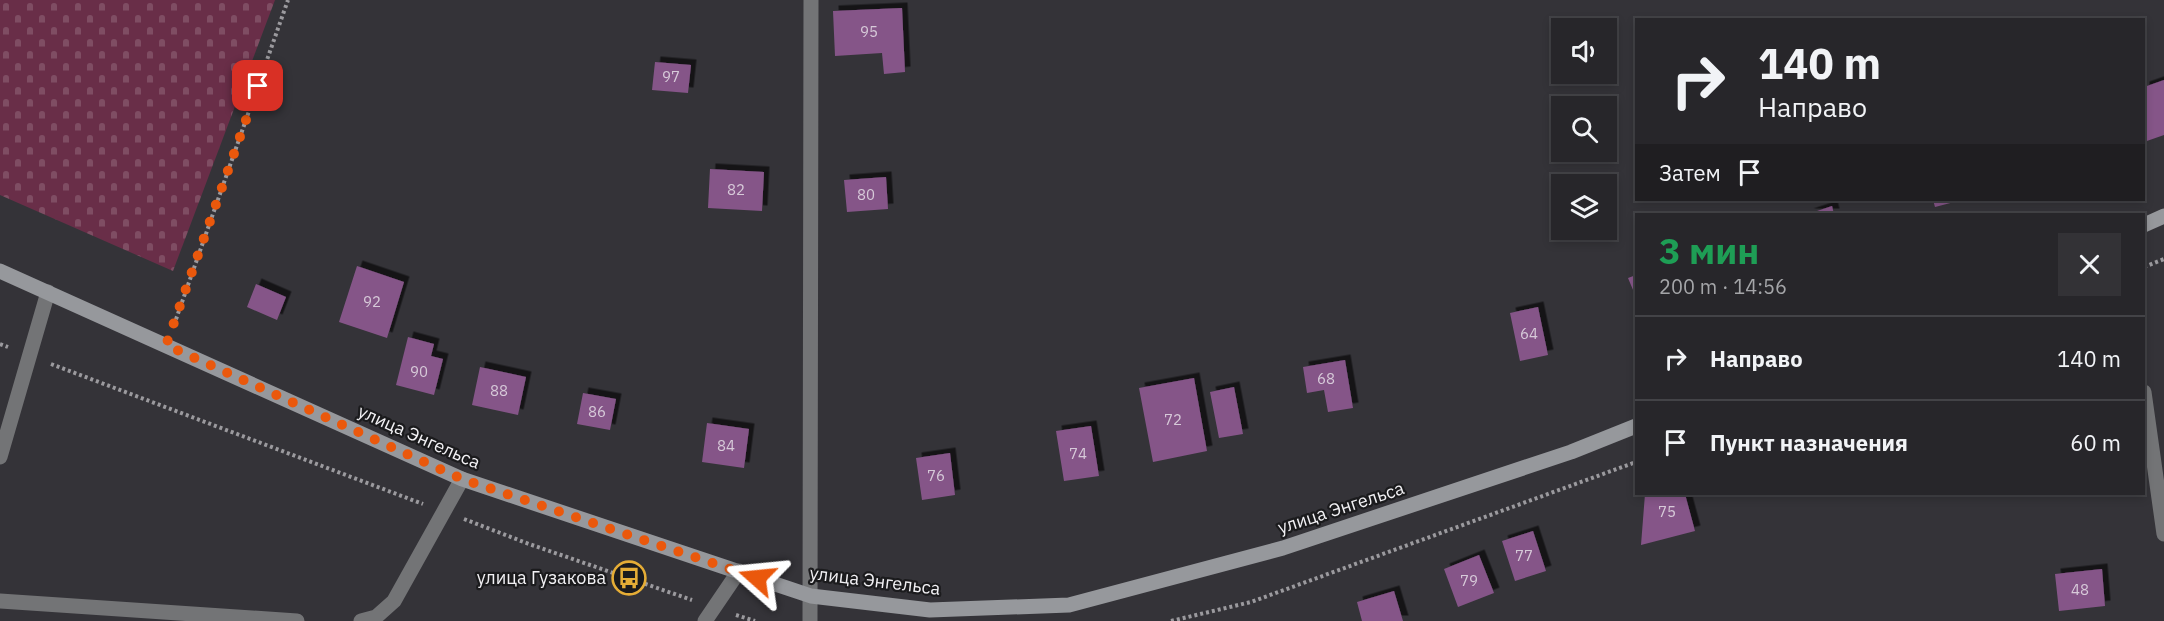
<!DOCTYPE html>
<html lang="ru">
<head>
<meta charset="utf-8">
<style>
  body { margin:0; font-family:"IBM Plex Sans",sans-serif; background:#333236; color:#f1f3f6; height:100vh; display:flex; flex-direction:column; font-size:22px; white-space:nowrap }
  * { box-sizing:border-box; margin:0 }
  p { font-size:20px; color:#a4a5a8 }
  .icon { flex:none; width:33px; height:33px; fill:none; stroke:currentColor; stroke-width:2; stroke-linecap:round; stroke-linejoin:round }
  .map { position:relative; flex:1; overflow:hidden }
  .side { position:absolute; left:1635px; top:213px; width:510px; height:282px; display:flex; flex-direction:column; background:#27262a; border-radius:0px; box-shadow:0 3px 9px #0003,0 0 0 2px #434347 }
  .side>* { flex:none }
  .guide { position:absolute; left:1635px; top:18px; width:510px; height:183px; border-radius:0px; box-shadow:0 3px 9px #0003,0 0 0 2px #434347; background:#27262a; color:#f1f3f6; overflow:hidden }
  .tools { position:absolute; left:1551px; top:18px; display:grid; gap:12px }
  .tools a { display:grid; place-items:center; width:66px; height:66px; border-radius:0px; background:#27262a; box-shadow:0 3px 9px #0003,0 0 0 2px #434347; font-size:30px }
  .pin { position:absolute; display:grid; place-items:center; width:51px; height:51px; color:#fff; margin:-26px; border-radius:12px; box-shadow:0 3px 9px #0006 }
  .me { position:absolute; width:66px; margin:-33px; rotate:288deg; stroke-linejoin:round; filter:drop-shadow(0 0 4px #0008) }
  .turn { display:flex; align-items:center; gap:21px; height:126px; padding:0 24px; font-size:27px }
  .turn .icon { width:78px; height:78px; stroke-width:2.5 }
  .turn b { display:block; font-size:42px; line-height:51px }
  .then { display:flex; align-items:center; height:57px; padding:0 24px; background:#0003; gap:12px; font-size:22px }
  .round { display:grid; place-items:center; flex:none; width:63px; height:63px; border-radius:0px; background:#333236 }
  .headline { display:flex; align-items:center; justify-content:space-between; height:102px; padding:0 24px }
  h1 { font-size:36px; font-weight:700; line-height:45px; color:#1e9e55 }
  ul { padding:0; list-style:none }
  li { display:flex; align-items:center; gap:18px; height:84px; padding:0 24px; border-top:2px solid #434347 }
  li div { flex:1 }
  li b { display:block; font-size:22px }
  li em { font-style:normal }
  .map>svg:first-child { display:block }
  .cemetery { fill:url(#cemetery-stones) }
  .building { fill:#855588; filter:url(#shadow) }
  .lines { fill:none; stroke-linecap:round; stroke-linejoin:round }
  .path { stroke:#9b9a9e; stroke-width:4; stroke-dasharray:3 3; stroke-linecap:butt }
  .lane { stroke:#737476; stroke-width:15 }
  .street { stroke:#737476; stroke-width:15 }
  .secondary { stroke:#96989c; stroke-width:15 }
  .route { stroke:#ea580c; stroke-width:10; stroke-dasharray:0 18 }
  .labels { text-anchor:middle; stroke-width:4.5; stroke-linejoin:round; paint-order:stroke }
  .number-label { font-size:15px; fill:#d7cad9 }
  .street-label { font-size:18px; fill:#f2f1f4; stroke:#1b1b1d }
  .poi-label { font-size:18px; fill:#f2f1f4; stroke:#1b1b1d; text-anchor:end }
</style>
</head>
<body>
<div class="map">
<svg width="2164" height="621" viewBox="0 0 2164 621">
  <defs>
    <pattern id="cemetery-stones" width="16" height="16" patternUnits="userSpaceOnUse" patternTransform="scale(1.5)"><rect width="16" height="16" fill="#692e48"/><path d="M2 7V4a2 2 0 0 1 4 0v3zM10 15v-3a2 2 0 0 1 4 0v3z" fill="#7f4d63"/></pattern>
    <filter id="shadow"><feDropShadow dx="5.5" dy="-5.5" stdDeviation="0" flood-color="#0009"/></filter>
  </defs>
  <rect width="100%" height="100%" fill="#343338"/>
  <path class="cemetery" d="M0,0h275l-102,271 -173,-76z"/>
  <path class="building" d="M902,8l3,64 -21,2 -2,-21 -47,3 -2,-45z
    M655,62l36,3 -3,28 -36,-3z
    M2164,80v55l-20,7v-55z
    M710,169l54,3 -2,39 -54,-3z
    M886,177l2,32 -41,3 -3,-32z
    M1933,200h29l-27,7z
    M1832,206l2,8h-26z
    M357,266l47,16 -17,56 -48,-16z
    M1636,275v22l-8,-19z
    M256,284l30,13 -9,23 -30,-13z
    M1538,307l10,48 -28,6 -10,-48z
    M408,337l26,7 -3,12 12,3 -9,36 -38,-10z
    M1345,360l8,48 -25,4 -4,-22 -17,3 -4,-26z
    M480,367l46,10 -8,38 -46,-10z
    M1194,378l13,73 -54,11 -14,-74z
    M1234,387l9,47 -24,4 -9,-46z
    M583,393l33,6 -6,31 -33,-6z
    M707,423l42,6 -5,39 -42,-6z
    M1091,426l8,50 -35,5 -8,-50z
    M950,453l5,42 -33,5 -6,-42z
    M1645,494h40l10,37 -54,14z
    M1533,531l13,40 -31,10 -13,-40z
    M1479,555l15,38 -36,14 -14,-38z
    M2102,569l3,37 -46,5 -4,-37z
    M1394,591l9,30h-41l-5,-19z"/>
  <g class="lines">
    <path class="path" d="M2144,267l20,-8
      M174,325l114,-325
      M0,344l8,3
      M51,364l372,140
      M464,519l65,25 163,56
      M736,615l19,6
      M1171,621l80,-19 385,-140"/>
    <path class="lane" d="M0,457l48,-165
      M0,601l297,20
      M361,621l15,-4 18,-16 68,-122
      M705,621l34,-50"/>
    <path class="street" d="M2144,392l20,142
      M810,621l1,-621"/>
    <path class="secondary" d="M2144,225l20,-9
      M0,271l462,208 349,117 119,14 139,-5 214,-57 288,-96 65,-26"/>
  </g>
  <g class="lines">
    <path class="route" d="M258,86l-92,259 296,134 295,99"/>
  </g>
  <defs>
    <symbol id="bus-ring" viewBox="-11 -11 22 22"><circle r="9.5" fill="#1b1b1d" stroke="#e5ad36" stroke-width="1.5"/><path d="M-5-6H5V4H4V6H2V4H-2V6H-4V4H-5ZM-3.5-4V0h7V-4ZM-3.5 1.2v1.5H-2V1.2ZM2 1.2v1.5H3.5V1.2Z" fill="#e5ad36"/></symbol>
  </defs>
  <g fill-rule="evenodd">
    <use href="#bus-ring" x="610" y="559" width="38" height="38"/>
  </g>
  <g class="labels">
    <g class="number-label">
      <text x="869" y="37">95</text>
      <text x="671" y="82">97</text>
      <text x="736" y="195">82</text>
      <text x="866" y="200">80</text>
      <text x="372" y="307">92</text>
      <text x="1529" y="339">64</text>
      <text x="419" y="377">90</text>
      <text x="1326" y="384">68</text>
      <text x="499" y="396">88</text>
      <text x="597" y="417">86</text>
      <text x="1173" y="425">72</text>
      <text x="726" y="451">84</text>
      <text x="1078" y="459">74</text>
      <text x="936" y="481">76</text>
      <text x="1667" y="517">75</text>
      <text x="1524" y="561">77</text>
      <text x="1469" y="586">79</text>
      <text x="2080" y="595">48</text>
    </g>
    <g class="street-label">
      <text transform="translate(419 437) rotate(24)" y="6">улица Энгельса</text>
      <text transform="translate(1341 508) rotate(-18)" y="6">улица Энгельса</text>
      <text transform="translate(875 581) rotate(7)" y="6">улица Энгельса</text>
    </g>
    <g class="poi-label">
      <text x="606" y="584">улица Гузакова</text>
    </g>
  </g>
</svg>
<div class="tools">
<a><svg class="icon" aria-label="sound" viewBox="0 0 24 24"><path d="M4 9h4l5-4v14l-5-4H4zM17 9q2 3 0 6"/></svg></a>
<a><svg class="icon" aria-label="search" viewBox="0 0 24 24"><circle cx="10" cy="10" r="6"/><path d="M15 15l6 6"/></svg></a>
<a><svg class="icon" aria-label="layers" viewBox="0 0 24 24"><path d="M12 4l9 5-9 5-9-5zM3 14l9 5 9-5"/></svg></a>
</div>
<div class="pin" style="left:258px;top:86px;background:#d93025"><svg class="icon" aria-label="arrive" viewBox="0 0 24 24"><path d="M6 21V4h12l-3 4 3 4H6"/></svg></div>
<svg class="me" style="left:757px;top:578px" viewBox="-20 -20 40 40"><path d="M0-17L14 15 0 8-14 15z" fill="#ea580c" stroke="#fff" stroke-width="4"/></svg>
<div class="guide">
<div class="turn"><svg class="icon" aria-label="right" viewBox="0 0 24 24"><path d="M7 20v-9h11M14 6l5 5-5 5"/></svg><div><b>140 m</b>Направо</div></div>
<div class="then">Затем<svg class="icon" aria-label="arrive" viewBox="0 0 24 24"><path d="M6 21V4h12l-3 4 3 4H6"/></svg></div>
</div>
<section class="side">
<div class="headline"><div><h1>3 мин</h1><p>200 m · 14:56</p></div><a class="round"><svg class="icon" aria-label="close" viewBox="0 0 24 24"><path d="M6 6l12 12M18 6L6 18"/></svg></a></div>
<ul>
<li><svg class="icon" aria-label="right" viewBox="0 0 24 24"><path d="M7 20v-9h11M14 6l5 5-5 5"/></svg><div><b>Направо</b></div><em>140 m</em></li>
<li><svg class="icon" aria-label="arrive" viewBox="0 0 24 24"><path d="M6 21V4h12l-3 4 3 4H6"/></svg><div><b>Пункт назначения</b></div><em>60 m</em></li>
</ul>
</section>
</div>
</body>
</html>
